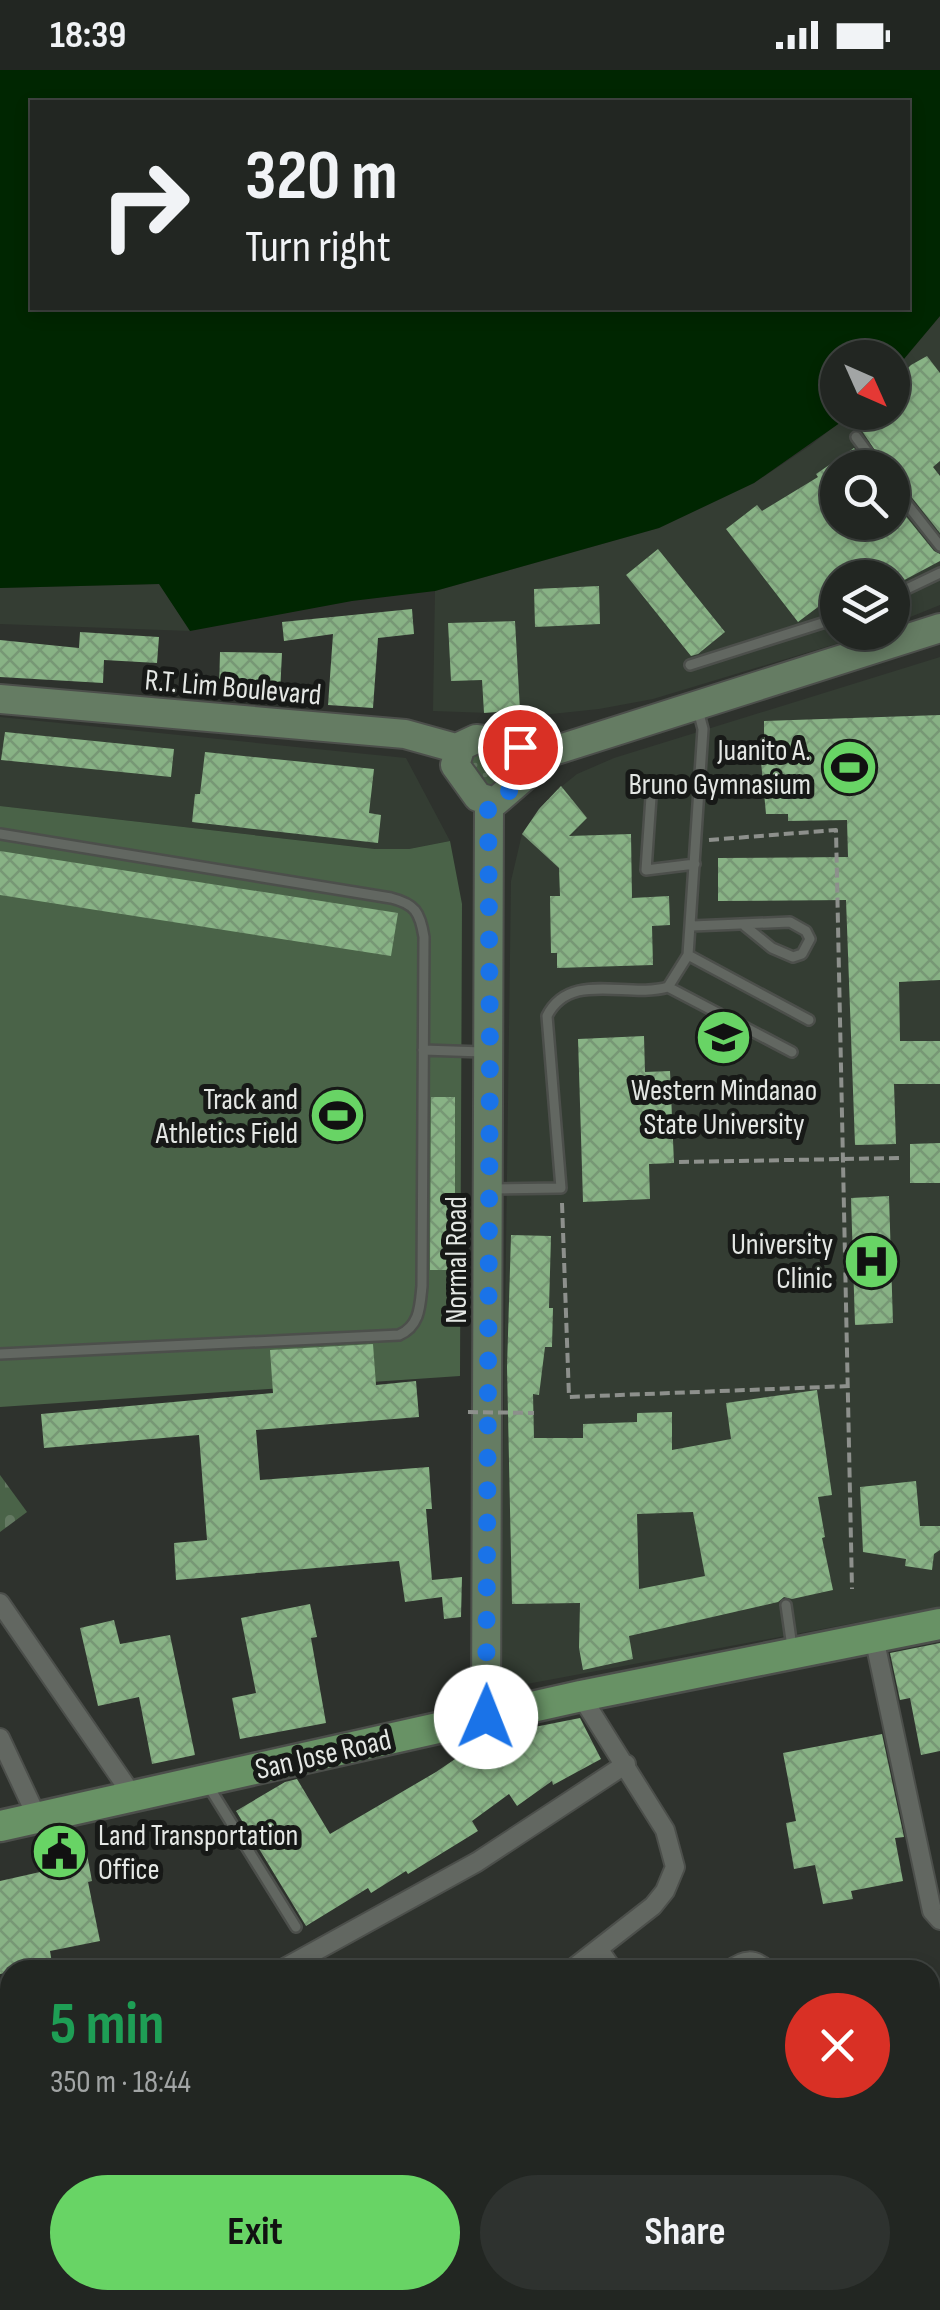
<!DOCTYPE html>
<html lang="en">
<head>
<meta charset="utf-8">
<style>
  body { margin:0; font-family:"Sofia Sans Condensed",sans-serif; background:#2e322f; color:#f1f3f6; height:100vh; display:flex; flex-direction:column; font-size:38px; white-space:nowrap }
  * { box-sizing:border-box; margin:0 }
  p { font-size:32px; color:#a2a5a5 }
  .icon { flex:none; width:55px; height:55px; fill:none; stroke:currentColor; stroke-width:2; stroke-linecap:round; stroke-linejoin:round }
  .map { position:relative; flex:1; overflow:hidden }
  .panel { position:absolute; left:0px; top:1890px; width:940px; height:350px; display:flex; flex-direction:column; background:#222622; border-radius:30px 30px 0 0; box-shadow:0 5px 15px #0003,0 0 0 2px #3f4340 }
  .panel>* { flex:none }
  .guide { position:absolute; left:30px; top:30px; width:880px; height:210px; border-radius:0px; box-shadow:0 5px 15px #0003,0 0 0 2px #3f4340; background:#222622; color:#f1f3f6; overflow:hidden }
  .needle { width:65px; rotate:135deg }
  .tools { position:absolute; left:820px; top:270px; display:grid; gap:20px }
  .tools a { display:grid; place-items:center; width:90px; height:90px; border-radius:50%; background:#222622; box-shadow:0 5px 15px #0003,0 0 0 2px #3f4340; font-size:50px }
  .pin { position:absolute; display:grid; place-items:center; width:85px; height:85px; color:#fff; margin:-42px; border:5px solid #fff; border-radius:50%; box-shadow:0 2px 10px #0007 }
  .me { position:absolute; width:110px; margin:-55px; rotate:1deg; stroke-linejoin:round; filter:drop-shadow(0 0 8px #0008) }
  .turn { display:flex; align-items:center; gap:35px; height:210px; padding:0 50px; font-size:45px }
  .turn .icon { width:130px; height:130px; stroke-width:2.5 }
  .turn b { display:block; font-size:70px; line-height:85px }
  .round { display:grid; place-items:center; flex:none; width:105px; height:105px; border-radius:52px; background:#2e322f }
  .headline { display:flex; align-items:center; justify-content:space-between; height:170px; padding:0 50px }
  h1 { font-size:60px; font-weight:700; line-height:75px; color:#1e9e55 }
  .primary-button { display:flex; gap:20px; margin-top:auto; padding:20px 50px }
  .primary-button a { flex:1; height:115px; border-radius:60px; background:#68d465; color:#111; font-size:40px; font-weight:700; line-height:115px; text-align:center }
  .primary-button a+a { background:#2e322f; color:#f1f3f6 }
  .status { display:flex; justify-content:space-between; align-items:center; height:70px; padding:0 50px; background:#222622; direction:ltr }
  .status svg { height:28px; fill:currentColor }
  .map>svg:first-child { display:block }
  .built { fill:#343d33; fill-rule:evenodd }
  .grass { fill:url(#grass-dots) }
  .cemetery { fill:url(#cemetery-stones) }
  .garden { fill:#4a6348 }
  .water { fill:#002601; fill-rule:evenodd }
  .building { fill:url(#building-cross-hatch); fill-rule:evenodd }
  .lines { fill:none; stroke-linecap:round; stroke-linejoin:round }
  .lane-casing { stroke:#4c4f4b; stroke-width:14 }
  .street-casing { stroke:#4c4f4b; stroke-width:22 }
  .secondary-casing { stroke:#4c4f4b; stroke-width:32 }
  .primary-casing { stroke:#4c4f4b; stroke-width:35 }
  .path { stroke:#8d908c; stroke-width:4; stroke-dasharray:10 5; stroke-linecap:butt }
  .lane { stroke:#626761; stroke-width:9 }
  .street { stroke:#626761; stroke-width:18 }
  .secondary { stroke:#657c63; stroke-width:28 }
  .primary { stroke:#689265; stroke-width:30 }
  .path-bridge { stroke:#8d908c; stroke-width:4; stroke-dasharray:10 5; stroke-linecap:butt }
  .route { stroke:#1a73e8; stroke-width:18; stroke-dasharray:0 32.4 }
  .labels { text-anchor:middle; stroke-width:10; stroke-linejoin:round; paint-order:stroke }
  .street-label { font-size:30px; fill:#e4e7e4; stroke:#171917 }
  .poi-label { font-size:30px; fill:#e4e7e4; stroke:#171917; text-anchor:end }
</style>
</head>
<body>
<div class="status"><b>18:39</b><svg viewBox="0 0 49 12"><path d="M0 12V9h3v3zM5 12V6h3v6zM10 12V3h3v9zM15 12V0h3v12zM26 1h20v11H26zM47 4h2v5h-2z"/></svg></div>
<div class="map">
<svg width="940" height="2240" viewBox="0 0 940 2240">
  <defs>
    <pattern id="grass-dots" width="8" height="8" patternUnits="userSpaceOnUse" patternTransform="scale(2.5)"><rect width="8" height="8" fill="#4a6348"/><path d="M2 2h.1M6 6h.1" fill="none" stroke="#647962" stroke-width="1.8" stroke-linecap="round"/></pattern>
    <pattern id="cemetery-stones" width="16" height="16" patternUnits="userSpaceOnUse" patternTransform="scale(2.5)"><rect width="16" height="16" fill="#4a6348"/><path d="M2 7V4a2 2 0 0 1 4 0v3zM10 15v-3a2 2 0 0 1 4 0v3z" fill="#647962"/></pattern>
    <pattern id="building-cross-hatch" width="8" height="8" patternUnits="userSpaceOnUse" patternTransform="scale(2.5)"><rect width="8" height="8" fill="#88b285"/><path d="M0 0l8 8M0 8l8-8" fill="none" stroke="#779775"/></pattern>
  </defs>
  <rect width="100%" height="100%" fill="#2e322d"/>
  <path class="built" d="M940,246v289l-47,19 -1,-46h-54v54l34,1 -219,66 -54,10 -57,6 -109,-4 2,-120 224,-63 95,-45 57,-38 40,-32 41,-1 1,-40zM838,398h54v54h-54z
    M160,514l30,47 -190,-7v-36z
    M940,587v950l-440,82 11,-808 11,-47 34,-43 21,-17 37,-16z
    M0,647l406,41 44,83 -41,8h-34l-375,-43z
    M940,2017v113l-10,-13v-93z"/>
  <path class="grass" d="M476,682l33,3 5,4c-1,12 -13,28 -26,29l-18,-22 1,-13z"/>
  <path class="cemetery" d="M0,1405l27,37 -27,20z"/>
  <path class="garden" d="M0,736l375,43h34l41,-8 12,63 -2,472 -460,31z"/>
  <path class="water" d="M0,0h940v246l-47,56 -1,-14h-54v54l13,1 -7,7 -90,63 -95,45 -224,63 -83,10 -162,30 -31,-47 -159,4zM32,32h876v206h-876z"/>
  <path class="building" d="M927,286l13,17v88l-7,6 7,9v57l-42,-53 -6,-3v-9h-5l-25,-37 -10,-4 13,-15h27v-28l19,-19z
    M854,378l14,20h-30v54h54v-23l42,52 6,3v7l-45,24 -3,-7h-54v14l-40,30 -72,-93 31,-24 5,6 56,-34 -2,-3z
    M658,479l67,83 -27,22 -7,2 -65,-81z
    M599,516l1,38 -65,3 -1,-38z
    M412,539l2,25 -36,4 -5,70 -45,-3 5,-71 -49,7 -2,-19z
    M515,551l5,89 -36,3 -2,-33 -31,1 -3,-58z
    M80,562l79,5 -2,26 -53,-3 -1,23 -103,-6v-37l79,8z
    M220,582l62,1 -2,40 -61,-2z
    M940,645v265l-41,2 1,59h40v43h-46l2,60 -41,1 -9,-245 -128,1v-43l130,-1 -1,-37 -59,1v-7h-22l-6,-63 4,-1v-29z
    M5,662l169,17 -3,28 -170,-17z
    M205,682l169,17 -5,44 12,2 -3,28 -186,-21 3,-28h5z
    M561,716l26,32 -18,18 62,-2 1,64 37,-2 1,29 -18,1 1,39 -96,3v-15h-6l-1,-57h10l-1,-28 -37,-34 17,-25z
    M0,781l398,62 -7,43 -391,-61z
    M644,966l1,36 25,-1 4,92 -25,1 1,35 -67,3 -5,-163z
    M431,1027h24v173h-25z
    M940,1073v40h-30v-39z
    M889,1126l4,127 -38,2 -4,-127z
    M511,1165l40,1 -2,72h4l-1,39h-7l-6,48 -6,-1 1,44h49v-14l54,-2v-9l35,-1v38l59,-11 -5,-36 91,-13 15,105 -14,2 7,40 -3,1 11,52 -41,9 -8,-2 -6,5 -149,34 4,23 -50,11 -4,-22 1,-45 -68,1 -5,-237zM693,1442l12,64 -66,13 -2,-75z
    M373,1274l3,41 40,-4 3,36 -163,13 4,50 169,-13 3,42h-6l6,71 30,-3 -1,40 -17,2 -2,-22 -37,5 -6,-41 -223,19 -2,-37 33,-3 -8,-105 -155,13 -3,-34 232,-21 -3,-43z
    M916,1411l4,45h20v24l-6,4 -2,16 -27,-4 1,-7 -43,-7 -3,-65z
    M310,1534l7,33 -6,1 15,85 -86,16 -8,-41 24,-5 -15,-75z
    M114,1550l6,24 50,-9 25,120 -43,9 -13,-67 -41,9 -18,-78z
    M940,1573v108l-19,4 -11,-57 -10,2 -10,-47z
    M580,1648l21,41 -48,26 -1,-4 -35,25 -8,-12 -37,27 6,10 -70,43 -2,-3 -35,22 -3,-5 -62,38 -70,-115 49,-29 12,-3 33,55 106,-62 53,-36z
    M882,1664l22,103 -9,1 8,43 -52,10 2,8 -30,5 -8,-39 -21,4 -8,-46 10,-2 -13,-68z
    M84,1768l8,43 -4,1 12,59 -50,10 2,12 -52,11v-93l40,-9 -4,-25z"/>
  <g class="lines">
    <defs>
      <path id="lane" d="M856,367l23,31
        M892,415l48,61
        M892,526l48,-23
        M690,595l148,-47
        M651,727l-5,73 49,-6
        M0,764l391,64c24,6 29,14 33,39l-2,349c-2,20 -2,40 -23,49l-399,19
        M692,856l98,-4 16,9 4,8 -8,15 -9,3 -21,-9 -27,-22
        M688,885l121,65
        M668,917l124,65
        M423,980l60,2
        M492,1119l69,-1 -14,-172c23,-46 81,-17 121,-29l20,-32 15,-226 -5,-19
        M786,1535l6,42
        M209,1717l87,140"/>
      <path id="street" d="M0,1533l133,193
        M874,1567l58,274 8,9
        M0,1668l37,79
        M599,1880l14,20
        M281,1900l196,-108 149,-98
        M571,1900l82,-64 12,-15 10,-24 -10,-37 -84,-134
        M730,1900c14,-11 24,-12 37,0
        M302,2230l7,10
        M487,2230l5,10
        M775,2235l8,-5
        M123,2240l17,-10
        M618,2240l16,-10"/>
      <path id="secondary" d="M0,629l405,35 54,15
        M476,669l40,5 12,15 -4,18 -29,25 -17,-5 -23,-32 6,-19z
        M528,689l412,-131
        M486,1647l3,-915"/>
      <path id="primary" d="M0,1756l581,-130 359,-72"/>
    </defs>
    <use href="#lane" class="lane-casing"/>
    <use href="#street" class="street-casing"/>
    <use href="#secondary" class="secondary-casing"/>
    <use href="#primary" class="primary-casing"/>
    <path class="path" d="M709,770l127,-10 16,759
      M679,1092l222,-4
      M562,1133l7,194 281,-11"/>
    <use href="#lane" class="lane"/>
    <use href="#street" class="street"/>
    <use href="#secondary" class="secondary"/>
    <use href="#primary" class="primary"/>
    <path class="path-bridge" d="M468,1342l66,1"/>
  </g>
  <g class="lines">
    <path class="route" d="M486,1647l4,-665 -2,-250 14,-4 26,-26v-13l-8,-12"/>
  </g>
  <defs>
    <symbol id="stadium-disc" viewBox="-11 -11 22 22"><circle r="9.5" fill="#68d465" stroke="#171917"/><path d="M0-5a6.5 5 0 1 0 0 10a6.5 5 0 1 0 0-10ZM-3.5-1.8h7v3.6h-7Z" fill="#111"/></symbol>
    <symbol id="university-disc" viewBox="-11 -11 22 22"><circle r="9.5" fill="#68d465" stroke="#171917"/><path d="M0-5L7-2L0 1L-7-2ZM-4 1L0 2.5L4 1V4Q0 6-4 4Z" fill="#111"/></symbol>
    <symbol id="hospital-disc" viewBox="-11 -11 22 22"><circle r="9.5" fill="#68d465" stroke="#171917"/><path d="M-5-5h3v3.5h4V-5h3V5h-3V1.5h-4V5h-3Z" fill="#111"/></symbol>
    <symbol id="civic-disc" viewBox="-11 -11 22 22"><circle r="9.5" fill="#68d465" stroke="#171917"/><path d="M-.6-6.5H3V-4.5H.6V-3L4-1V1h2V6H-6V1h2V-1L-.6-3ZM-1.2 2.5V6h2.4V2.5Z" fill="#111"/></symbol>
  </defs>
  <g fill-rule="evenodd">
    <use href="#stadium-disc" x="818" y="666" width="63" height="63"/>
    <use href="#university-disc" x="692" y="936" width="63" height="63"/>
    <use href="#stadium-disc" x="306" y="1014" width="63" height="63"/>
    <use href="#hospital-disc" x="840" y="1160" width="63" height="63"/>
    <use href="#civic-disc" x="28" y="1750" width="63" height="63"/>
  </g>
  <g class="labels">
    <g class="street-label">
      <text transform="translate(233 617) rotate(5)" y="10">R.T. Lim Boulevard</text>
      <text transform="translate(456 1190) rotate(-90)" y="10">Normal Road</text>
      <text transform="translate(323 1684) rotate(-13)" y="10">San Jose Road</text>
    </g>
    <g class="poi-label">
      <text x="811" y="690">Juanito A.<tspan x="811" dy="34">Bruno Gymnasium</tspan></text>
      <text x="724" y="1030" text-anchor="middle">Western Mindanao<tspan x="724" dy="34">State University</tspan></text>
      <text x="298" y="1039">Track and<tspan x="298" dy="34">Athletics Field</tspan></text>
      <text x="833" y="1184">University<tspan x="833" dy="34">Clinic</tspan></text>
      <text x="98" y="1775" text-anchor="start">Land Transportation<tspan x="98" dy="34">Office</tspan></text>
    </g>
  </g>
</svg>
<div class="tools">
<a><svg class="needle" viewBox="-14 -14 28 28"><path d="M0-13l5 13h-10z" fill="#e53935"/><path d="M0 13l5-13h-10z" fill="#a2a5a5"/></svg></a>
<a><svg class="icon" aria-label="search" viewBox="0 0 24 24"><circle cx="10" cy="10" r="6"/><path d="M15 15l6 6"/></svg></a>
<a><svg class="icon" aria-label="layers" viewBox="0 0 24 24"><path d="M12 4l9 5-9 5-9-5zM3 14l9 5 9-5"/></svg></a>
</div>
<div class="pin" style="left:520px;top:677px;background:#d93025"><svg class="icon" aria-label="arrive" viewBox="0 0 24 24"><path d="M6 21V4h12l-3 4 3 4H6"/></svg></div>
<svg class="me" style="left:486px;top:1647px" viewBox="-20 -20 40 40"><circle r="19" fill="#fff"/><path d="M0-13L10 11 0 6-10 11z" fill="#1a73e8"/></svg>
<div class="guide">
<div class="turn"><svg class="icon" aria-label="right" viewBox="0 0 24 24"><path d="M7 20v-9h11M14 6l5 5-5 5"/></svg><div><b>320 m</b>Turn right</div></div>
</div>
<section class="panel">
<div class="headline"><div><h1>5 min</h1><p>350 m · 18:44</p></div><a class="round" style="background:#d93025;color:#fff"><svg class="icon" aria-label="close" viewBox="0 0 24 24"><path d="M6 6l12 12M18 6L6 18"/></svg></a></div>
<div class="primary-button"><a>Exit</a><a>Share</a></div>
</section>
</div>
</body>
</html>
